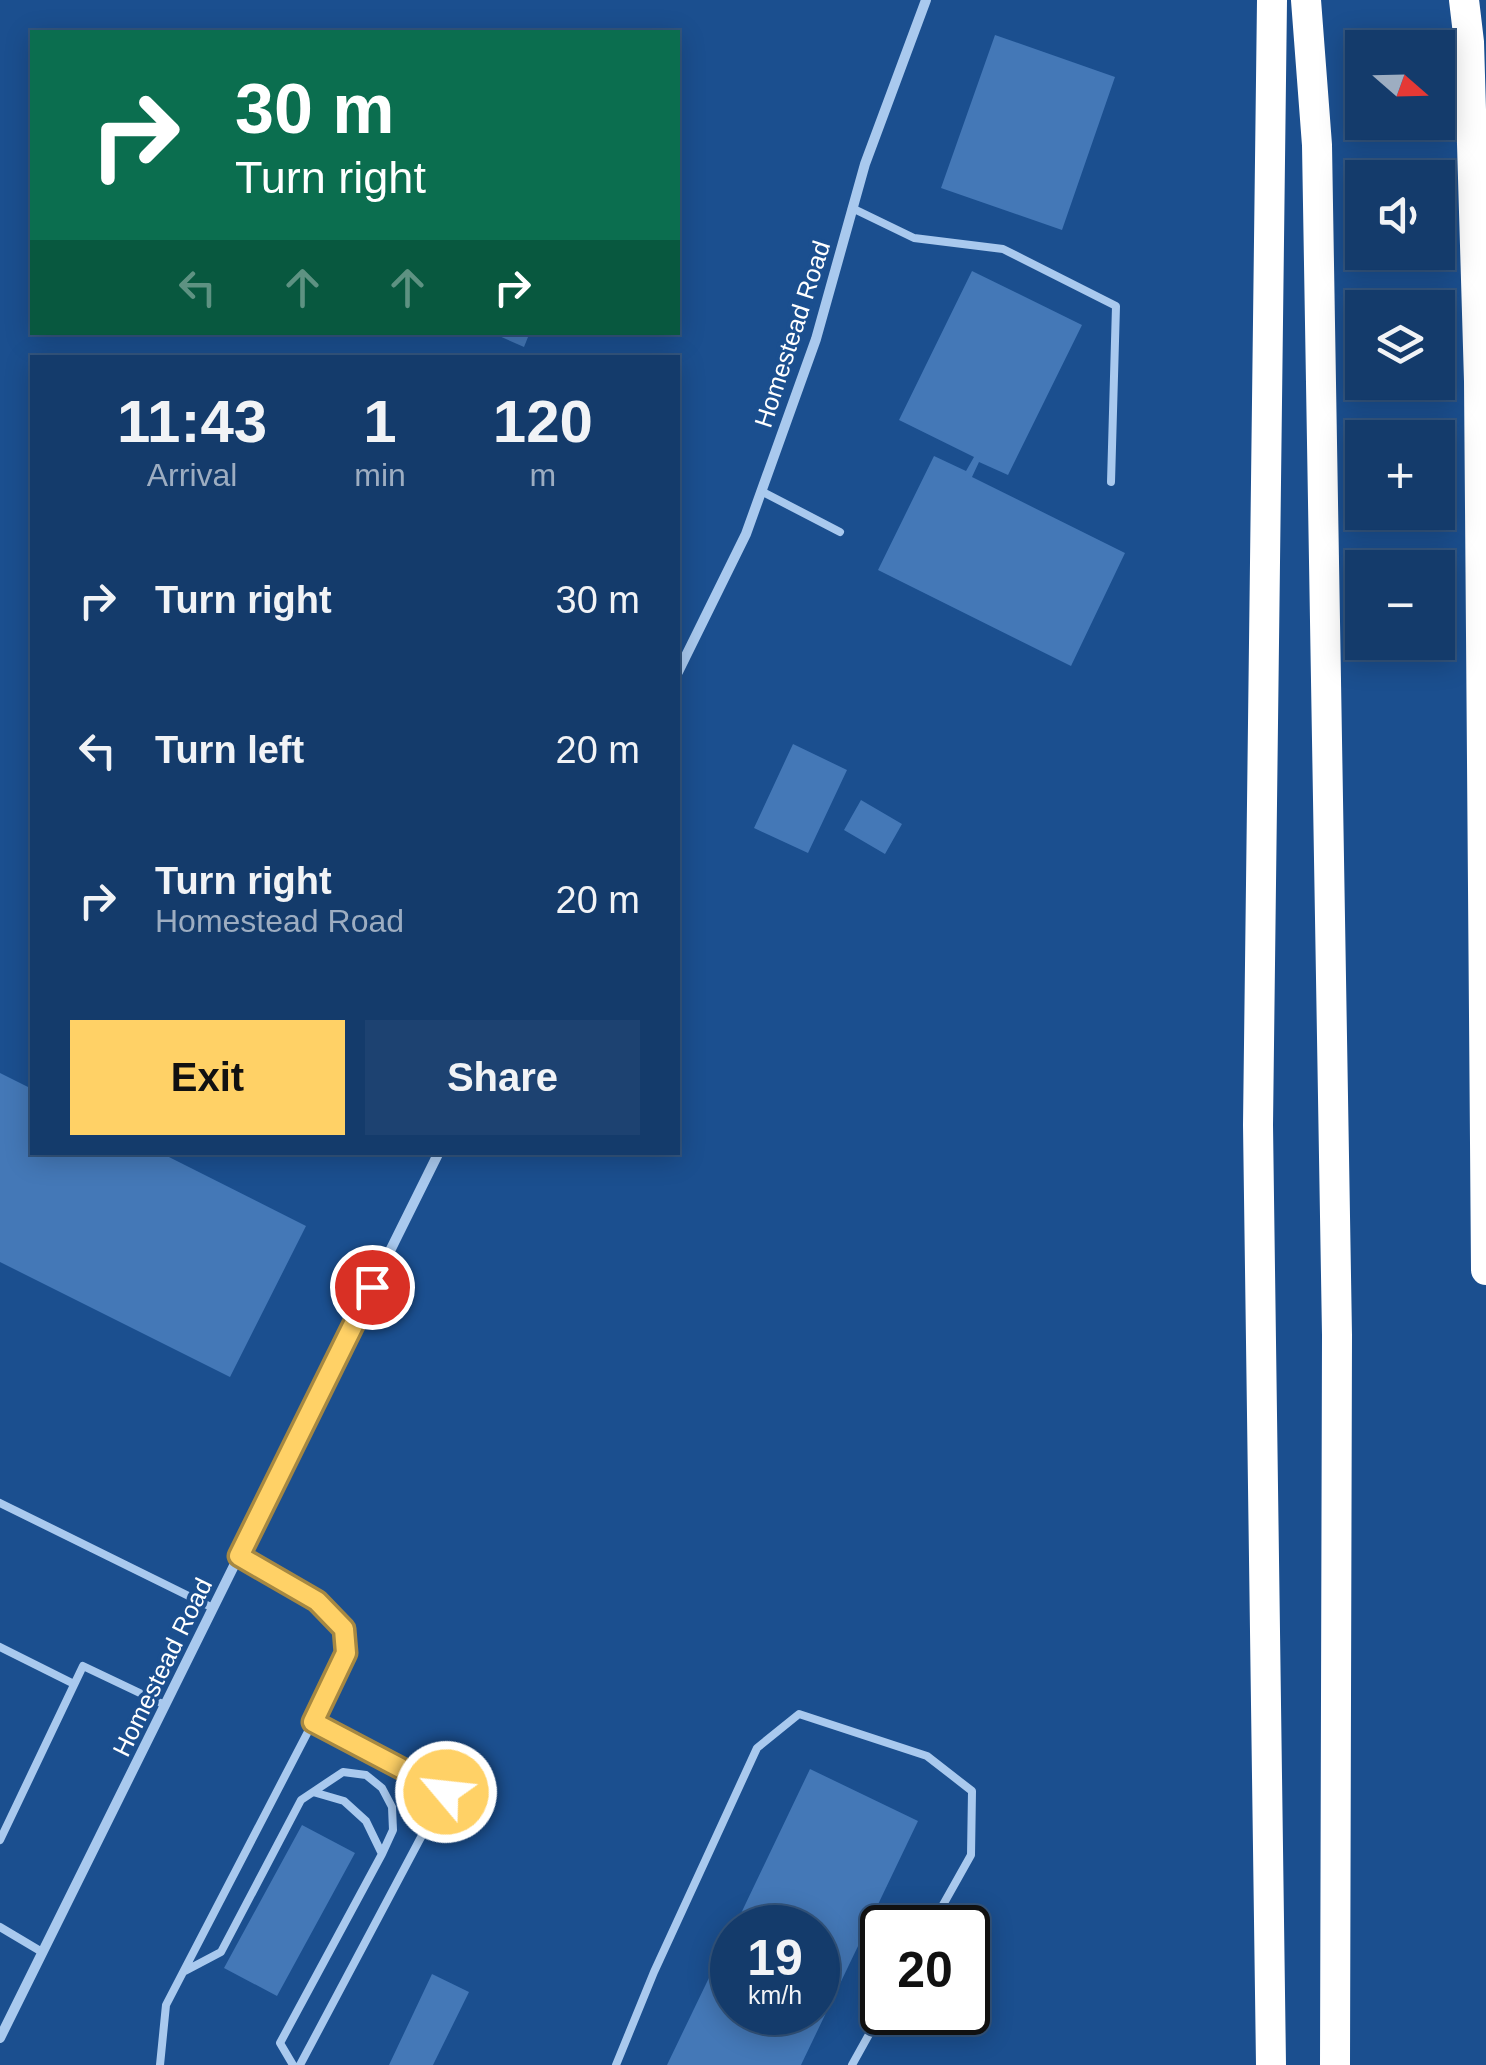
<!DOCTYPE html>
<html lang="en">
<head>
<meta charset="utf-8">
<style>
  body { margin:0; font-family:Arial,sans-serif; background:#1d4271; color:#f1f3f6; height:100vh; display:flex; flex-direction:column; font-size:38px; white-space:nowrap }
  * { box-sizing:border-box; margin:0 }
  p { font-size:32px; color:#9dadc1 }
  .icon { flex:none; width:55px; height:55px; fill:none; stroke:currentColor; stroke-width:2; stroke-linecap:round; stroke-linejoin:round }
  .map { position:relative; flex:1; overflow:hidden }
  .panel { position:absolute; left:30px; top:355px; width:650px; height:800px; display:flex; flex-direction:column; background:#143b6b; border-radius:0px; box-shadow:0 5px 25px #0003,0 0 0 2px #33557e }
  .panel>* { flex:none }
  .guide { position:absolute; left:30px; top:30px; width:650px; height:305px; border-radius:0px; box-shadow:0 5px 25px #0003,0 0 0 2px #33557e; background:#0b6e4f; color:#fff; overflow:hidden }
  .needle { width:65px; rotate:110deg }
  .controls { position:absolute; left:1345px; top:30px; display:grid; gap:20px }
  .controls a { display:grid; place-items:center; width:110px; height:110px; border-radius:0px; background:#143b6b; box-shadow:0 5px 25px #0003,0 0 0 2px #33557e; font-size:50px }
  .speed { position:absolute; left:710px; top:1905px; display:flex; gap:20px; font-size:50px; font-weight:700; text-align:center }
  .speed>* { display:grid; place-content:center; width:130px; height:130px; border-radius:50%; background:#143b6b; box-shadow:0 5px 25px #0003,0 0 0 2px #33557e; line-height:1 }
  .speed small { font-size:25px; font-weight:400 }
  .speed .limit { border:5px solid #111; border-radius:15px; background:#fff; color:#111 }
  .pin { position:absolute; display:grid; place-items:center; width:85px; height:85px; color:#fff; margin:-42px; border:5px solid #fff; border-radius:50%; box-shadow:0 2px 10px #0007 }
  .me { position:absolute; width:110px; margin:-55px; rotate:298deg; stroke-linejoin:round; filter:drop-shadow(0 0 8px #0008) }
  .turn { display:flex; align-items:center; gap:35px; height:210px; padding:0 40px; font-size:45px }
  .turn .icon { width:130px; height:130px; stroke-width:2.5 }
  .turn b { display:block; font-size:70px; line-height:85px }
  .lanes { display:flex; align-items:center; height:95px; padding:0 40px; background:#0003; justify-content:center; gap:50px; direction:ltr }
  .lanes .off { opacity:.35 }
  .eta { display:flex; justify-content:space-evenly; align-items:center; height:170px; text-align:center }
  .eta b { font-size:60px; font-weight:700; line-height:70px }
  .button { display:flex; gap:20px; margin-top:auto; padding:20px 40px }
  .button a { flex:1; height:115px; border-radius:0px; background:#ffd166; color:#111; font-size:40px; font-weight:700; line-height:115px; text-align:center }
  .button a+a { background:#1d4271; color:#f1f3f6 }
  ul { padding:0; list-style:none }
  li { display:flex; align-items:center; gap:30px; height:150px; padding:0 40px }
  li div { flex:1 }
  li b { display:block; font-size:38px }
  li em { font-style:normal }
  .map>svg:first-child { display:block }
  .building { fill:#4478b7 }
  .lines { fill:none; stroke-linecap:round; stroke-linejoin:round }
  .service { stroke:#a9c9ee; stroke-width:8 }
  .minor { stroke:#a9c9ee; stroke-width:10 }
  .motorway { stroke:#fff; stroke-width:30 }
  .route-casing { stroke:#a68842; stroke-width:25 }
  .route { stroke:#ffd166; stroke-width:18 }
  .labels { text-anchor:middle; stroke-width:8; stroke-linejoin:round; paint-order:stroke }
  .street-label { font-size:25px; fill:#fff; stroke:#1b4f8f }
</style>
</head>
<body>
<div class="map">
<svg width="1486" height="2065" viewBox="0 0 1486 2065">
  <rect width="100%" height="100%" fill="#1b4f8f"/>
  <path class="building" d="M995,35l120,42 -53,153 -121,-42z
    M972,271l110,54 -74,150 -29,-13 -7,15 153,76 -54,113 -193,-96 56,-114 32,15 8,-14 -75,-37z
    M490,332h40l-6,15z
    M793,744l54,26 -39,83 -54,-25z
    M861,800l41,24 -17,30 -41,-24z
    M0,1073l32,16v63h127l147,74 -76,151 -230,-115z
    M810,1769l108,52 -117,244h-134l65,-135v82h86v-84h-84z
    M302,1825l53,28 -78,143 -53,-28z
    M432,1974l37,18 -36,73h-44z"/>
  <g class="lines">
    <path class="service" d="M852,208l62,30 89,11 113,57 -5,176
      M761,491l79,41
      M0,1503l213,105
      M0,1647l74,37
      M313,1792l30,-20 23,3 16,13 10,19 1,23 -11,24
      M0,1840l83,-174 82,39
      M0,1927l42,25
      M185,1971l36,-19 80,-152 12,-8 31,9 22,20 16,33 -102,189 13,22
      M160,2065l6,-60 147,-283 33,-69 -2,-24 -27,-28 -78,-45
      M300,2065l145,-273 -132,-70
      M616,2065l38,-93 103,-224 42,-34 128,42 45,35 -1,64 -41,73
      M852,2065l30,-54"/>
    <path class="minor" d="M678,672l68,-138 70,-195 49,-175 61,-164
      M0,2038l439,-886"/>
    <path class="motorway" d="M1306,0l11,145 20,1190 -2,730
      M1464,0l5,42 10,339 7,889
      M1271,2065l-13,-940 14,-1125"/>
  </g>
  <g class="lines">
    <defs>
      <path id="route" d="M372,1287l-133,269 78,45 27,28 2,24 -33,69 133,70"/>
    </defs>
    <use href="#route" class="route-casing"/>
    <use href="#route" class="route"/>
  </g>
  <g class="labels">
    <g class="street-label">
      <text transform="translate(792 334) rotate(-72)" y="9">Homestead Road</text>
      <text transform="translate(162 1667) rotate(-64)" y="9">Homestead Road</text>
    </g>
  </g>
</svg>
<div class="controls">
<a><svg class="needle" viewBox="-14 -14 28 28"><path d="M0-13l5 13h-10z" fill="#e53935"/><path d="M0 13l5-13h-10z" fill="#9dadc1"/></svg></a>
<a><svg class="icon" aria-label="sound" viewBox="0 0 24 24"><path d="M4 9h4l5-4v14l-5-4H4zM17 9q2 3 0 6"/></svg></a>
<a><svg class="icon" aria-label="layers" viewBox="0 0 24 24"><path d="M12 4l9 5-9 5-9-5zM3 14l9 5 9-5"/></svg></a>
<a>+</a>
<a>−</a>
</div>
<div class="speed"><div>19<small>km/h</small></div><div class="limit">20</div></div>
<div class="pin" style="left:372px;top:1287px;background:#d93025"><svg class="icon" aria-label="arrive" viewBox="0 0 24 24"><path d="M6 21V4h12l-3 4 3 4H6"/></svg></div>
<svg class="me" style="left:446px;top:1792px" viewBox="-20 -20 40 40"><circle r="17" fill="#ffd166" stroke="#fff" stroke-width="3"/><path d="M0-11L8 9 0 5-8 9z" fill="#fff"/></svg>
<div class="guide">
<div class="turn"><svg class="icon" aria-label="right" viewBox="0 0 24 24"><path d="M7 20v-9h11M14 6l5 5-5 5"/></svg><div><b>30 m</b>Turn right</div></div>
<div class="lanes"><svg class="icon off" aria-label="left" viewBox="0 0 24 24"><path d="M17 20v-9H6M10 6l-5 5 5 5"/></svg><svg class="icon off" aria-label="ahead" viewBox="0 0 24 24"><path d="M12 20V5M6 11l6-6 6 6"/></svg><svg class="icon off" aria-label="ahead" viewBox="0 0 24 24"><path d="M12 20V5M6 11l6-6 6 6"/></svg><svg class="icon" aria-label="right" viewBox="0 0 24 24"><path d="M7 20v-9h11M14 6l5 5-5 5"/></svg></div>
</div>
<section class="panel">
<div class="eta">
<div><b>11:43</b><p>Arrival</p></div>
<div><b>1</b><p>min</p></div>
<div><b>120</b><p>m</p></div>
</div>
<ul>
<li><svg class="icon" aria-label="right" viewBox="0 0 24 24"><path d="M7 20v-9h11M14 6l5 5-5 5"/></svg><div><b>Turn right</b></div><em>30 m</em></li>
<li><svg class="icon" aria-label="left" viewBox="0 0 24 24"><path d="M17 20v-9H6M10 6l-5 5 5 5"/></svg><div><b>Turn left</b></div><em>20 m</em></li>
<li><svg class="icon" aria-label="right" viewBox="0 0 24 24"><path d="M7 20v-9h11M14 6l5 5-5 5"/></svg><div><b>Turn right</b><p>Homestead Road</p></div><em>20 m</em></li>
</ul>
<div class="button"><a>Exit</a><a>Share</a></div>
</section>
</div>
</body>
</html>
